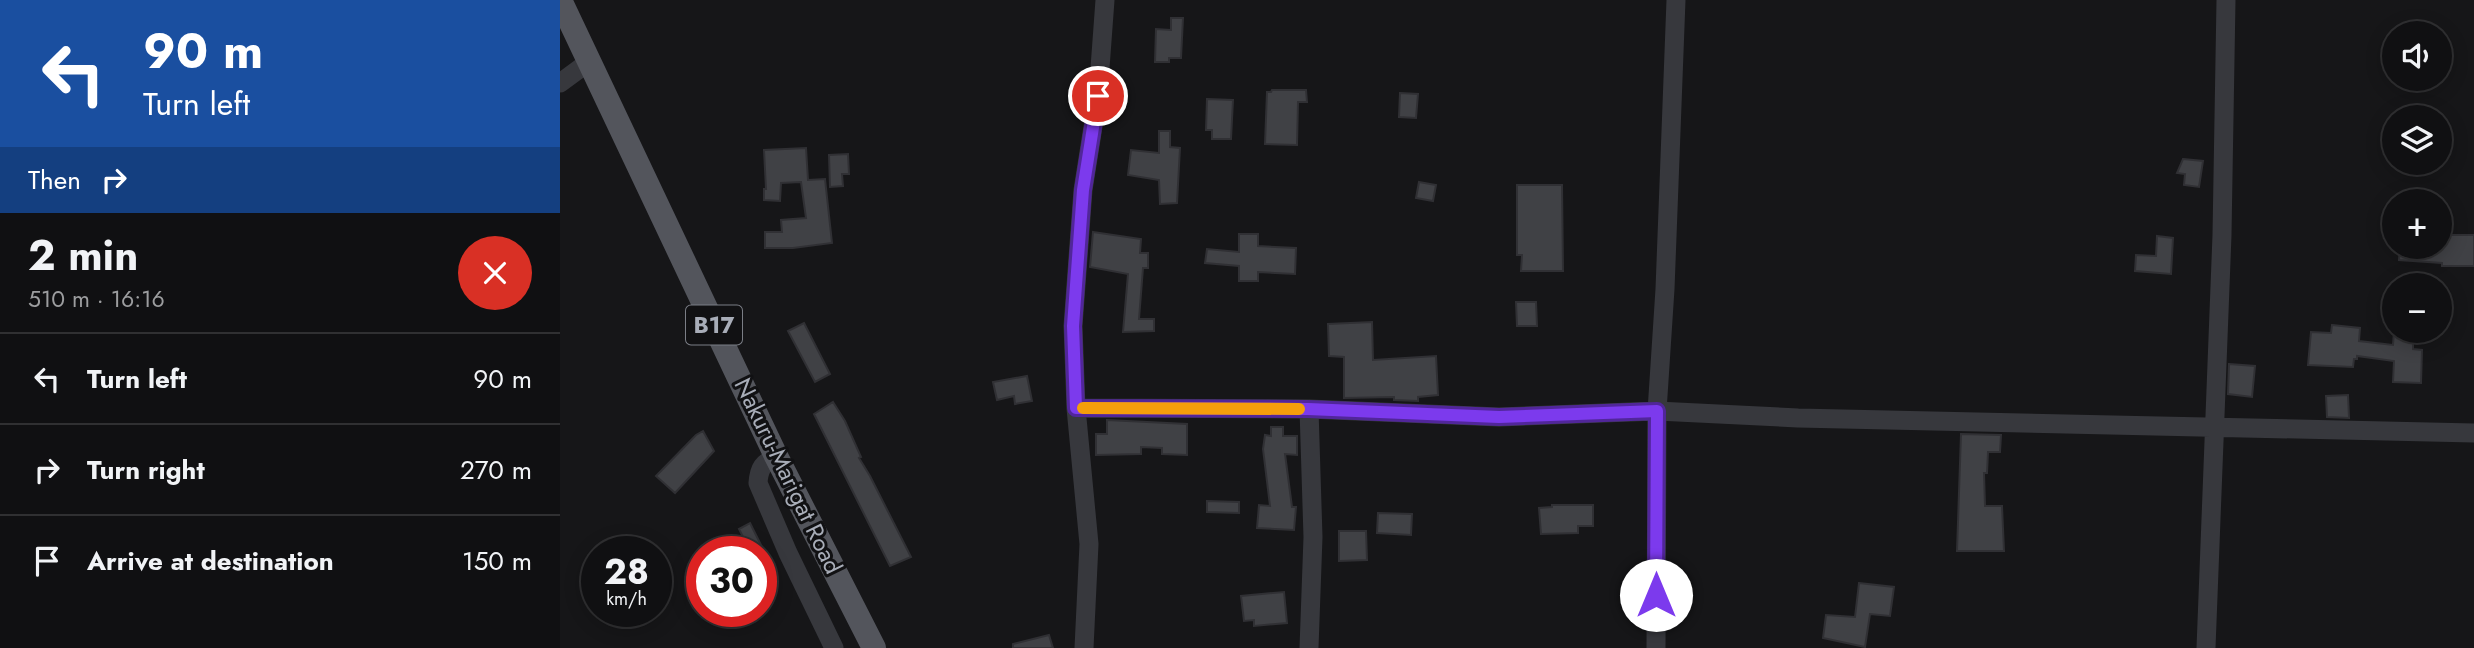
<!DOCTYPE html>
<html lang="en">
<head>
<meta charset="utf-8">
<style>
  body { margin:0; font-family:Jost,sans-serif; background:#19191b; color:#f1f3f6; height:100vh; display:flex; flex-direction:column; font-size:26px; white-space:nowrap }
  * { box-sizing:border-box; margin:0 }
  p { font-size:23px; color:#9c9d9f }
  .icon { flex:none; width:38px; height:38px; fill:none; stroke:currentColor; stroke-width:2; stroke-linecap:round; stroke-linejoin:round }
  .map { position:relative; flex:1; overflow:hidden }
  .side { display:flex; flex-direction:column; background:#101012; width:560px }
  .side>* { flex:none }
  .hud { background:#1a4fa0; color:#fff; overflow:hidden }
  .buttons { position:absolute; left:1822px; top:21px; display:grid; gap:14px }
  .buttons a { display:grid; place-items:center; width:70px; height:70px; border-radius:50%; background:#101012; box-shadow:0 4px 18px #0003,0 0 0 2px #303032; font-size:35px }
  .speed { position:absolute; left:21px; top:536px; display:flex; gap:14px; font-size:35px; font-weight:700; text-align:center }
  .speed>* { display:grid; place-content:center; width:91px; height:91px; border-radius:50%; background:#101012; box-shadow:0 4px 18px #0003,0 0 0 2px #303032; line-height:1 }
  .speed small { font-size:18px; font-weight:400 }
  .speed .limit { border:10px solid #d22; background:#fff; color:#111 }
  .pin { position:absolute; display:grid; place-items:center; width:60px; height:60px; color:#fff; margin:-30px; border:4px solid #fff; border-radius:50%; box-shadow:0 2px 7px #0007 }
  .me { position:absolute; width:77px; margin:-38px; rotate:0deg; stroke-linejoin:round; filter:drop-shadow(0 0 5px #0008) }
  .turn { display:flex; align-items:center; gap:24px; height:147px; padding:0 28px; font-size:32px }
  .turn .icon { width:91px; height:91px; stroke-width:2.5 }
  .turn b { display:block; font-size:49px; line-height:60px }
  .then { display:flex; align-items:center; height:66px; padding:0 28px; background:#0003; gap:14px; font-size:26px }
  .round { display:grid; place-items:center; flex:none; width:74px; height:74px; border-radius:37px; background:#19191b }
  .overview { display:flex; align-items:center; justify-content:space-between; height:119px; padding:0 28px }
  h1 { font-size:42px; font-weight:700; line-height:52px }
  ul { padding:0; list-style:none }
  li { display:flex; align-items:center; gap:21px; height:91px; padding:0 28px; border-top:2px solid #303032 }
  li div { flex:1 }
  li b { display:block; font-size:26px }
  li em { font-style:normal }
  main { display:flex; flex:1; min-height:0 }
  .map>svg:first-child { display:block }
  .building { fill:#404145; stroke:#303034; stroke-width:2 }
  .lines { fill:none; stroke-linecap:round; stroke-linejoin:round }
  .minor { stroke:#37383d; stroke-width:19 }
  .major { stroke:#53555c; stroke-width:24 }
  .route-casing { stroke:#51269a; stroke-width:18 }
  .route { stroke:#7c3aed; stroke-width:12 }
  .slow { stroke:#f59e0b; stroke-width:12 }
  .labels { text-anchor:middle; stroke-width:6; stroke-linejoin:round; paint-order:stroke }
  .shield { fill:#111113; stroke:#7b7e86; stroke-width:2 }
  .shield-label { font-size:23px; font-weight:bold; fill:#a8adb8 }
  .street-label { font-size:24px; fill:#a8adb8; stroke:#111113 }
</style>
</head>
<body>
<main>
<section class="side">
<div class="hud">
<div class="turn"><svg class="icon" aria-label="left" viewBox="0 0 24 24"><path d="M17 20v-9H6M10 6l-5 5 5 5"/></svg><div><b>90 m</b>Turn left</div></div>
<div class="then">Then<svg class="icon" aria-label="right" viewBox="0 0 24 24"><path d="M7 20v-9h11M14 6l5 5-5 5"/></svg></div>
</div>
<div class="overview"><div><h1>2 min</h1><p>510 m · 16:16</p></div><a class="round" style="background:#d93025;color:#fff"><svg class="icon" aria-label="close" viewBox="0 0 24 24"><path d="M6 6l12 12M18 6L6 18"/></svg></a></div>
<ul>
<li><svg class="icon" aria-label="left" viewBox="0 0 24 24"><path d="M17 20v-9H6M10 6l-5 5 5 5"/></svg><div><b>Turn left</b></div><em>90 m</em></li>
<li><svg class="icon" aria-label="right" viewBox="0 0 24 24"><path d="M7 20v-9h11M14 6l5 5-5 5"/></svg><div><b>Turn right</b></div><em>270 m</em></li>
<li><svg class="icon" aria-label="arrive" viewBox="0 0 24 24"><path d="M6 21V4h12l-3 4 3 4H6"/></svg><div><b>Arrive at destination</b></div><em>150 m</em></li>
</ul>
</section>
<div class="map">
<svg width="1914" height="648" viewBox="0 0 1914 648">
  <rect width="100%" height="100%" fill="#161618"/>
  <path class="building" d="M611,18h12l-2,40h-12v4h-14l1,-33 15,1z
    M712,90h34l1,12h-9l-1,43 -32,-1 2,-52h4z
    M840,93l18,1 -2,24 -17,-1z
    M647,99l26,1 -2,39h-19v-9h-6z
    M599,131h11v16l10,1 -3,55 -17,1 -1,-24 -31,-5 3,-25 28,3z
    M246,148l2,32 17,-1 7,64 -39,5h-28v-16h17l-1,-12 25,-2 -5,-36 -20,1 -1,18 -16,-1v-11h2l-2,-39z
    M288,154l1,20h-7l1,12 -13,1 -1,-32z
    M1623,159l20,2 -4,26 -15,-2 1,-11 -8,-1z
    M859,182l17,3 -3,16 -17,-3z
    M957,185h45l1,86h-42l1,-16h-5z
    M533,232l48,7 -1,14h8v15h-5l-4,51h15v12l-31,1 5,-58 -38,-7z
    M679,234h19v12l38,2 -1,26 -37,-2v9h-19v-15l-34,-3 2,-14 32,3z
    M1882,235h32v31h-32v-3l-43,-3 1,-13h42z
    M1597,236l16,2 -2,36 -36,-3 1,-16 20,1z
    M956,302h20l1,24h-20z
    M812,322l1,38 63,-4 2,39 -20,2v4l-24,-1v-3l-50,1v-41l-15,-1 -1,-32z
    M244,323l26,51 -15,8 -27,-51z
    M1772,325l28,3 -1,13 34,4 1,-14h19v18l9,1 -1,33 -28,-1 1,-21 -37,-5v3h-3l-1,8 -45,-2 3,-33 20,1z
    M1669,364l26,2 -3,31 -24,-3z
    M467,376l5,25 -17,3 -1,-8 -17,4 -4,-18z
    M1788,395l1,23 -22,-1 -1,-21z
    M273,402l12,19 16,36 -2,1 11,18 41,81 -21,9 -76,-152z
    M547,420l80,4v31l-25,-1v-6l-21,-1v7l-45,1v-21h11z
    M711,427h12v9h14v19l-12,-1 7,53h4l-2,23 -37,-2 2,-23 11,1 -7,-57 2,-14 6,1z
    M143,431l11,20 -39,42 -19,-17 40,-41z
    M1401,434l40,1 -1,17h-12l-1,21h-3l1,33h17l2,45h-47z
    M647,501l32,1v11l-32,-1z
    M992,505h41v21h-15v7l-37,1 -2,-26 13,-1z
    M818,513l34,1 -1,21 -34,-2z
    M190,523l14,28h-14l-11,-22z
    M779,531h27l1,29 -28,1z
    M1299,583l35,4 -4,29 -20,-2 -5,33 -42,-9 3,-23 29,2z
    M724,592l3,31 -33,3v-6l-10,1 -3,-25z
    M489,635l4,13h-40v-4z"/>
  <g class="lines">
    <path class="minor" d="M0,83l30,-22
      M516,408l233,1 190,8 158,-6 141,7 676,15
      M749,409l4,128 -4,111
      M216,456c-13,7 -17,12 -18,27l30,70 46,95
      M524,648l5,-104 -13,-136 -3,-82 10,-136 15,-95 7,-95
      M1096,648l1,-237 8,-122 11,-289
      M1646,648l16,-413 4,-235"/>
    <path class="major" d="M0,0l216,456 98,192"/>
  </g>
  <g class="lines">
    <defs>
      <path id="route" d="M538,96l-15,94 -10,136 3,82 232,1 191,8 158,-6 -1,184"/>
    </defs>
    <use href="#route" class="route-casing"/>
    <use href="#route" class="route"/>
    <path class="slow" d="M523,408l216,1"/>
  </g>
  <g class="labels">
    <rect class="shield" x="126" y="305.5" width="56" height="39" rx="5"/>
    <g class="shield-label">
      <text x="154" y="333">B17</text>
    </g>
    <g class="street-label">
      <text transform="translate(228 476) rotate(64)" y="8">Nakuru-Marigat Road</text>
    </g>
  </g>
</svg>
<div class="buttons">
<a><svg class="icon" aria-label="sound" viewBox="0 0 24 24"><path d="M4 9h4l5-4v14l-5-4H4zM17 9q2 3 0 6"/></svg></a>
<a><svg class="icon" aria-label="layers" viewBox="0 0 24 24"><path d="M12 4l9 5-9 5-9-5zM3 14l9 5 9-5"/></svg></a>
<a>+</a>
<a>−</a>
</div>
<div class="speed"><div>28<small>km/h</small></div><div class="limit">30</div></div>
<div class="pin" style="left:538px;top:96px;background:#d93025"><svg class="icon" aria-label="arrive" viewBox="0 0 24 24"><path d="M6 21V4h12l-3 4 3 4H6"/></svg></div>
<svg class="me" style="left:1096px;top:595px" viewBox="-20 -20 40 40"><circle r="19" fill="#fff"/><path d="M0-13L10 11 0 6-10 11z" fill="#7c3aed"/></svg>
</div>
</main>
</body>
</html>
